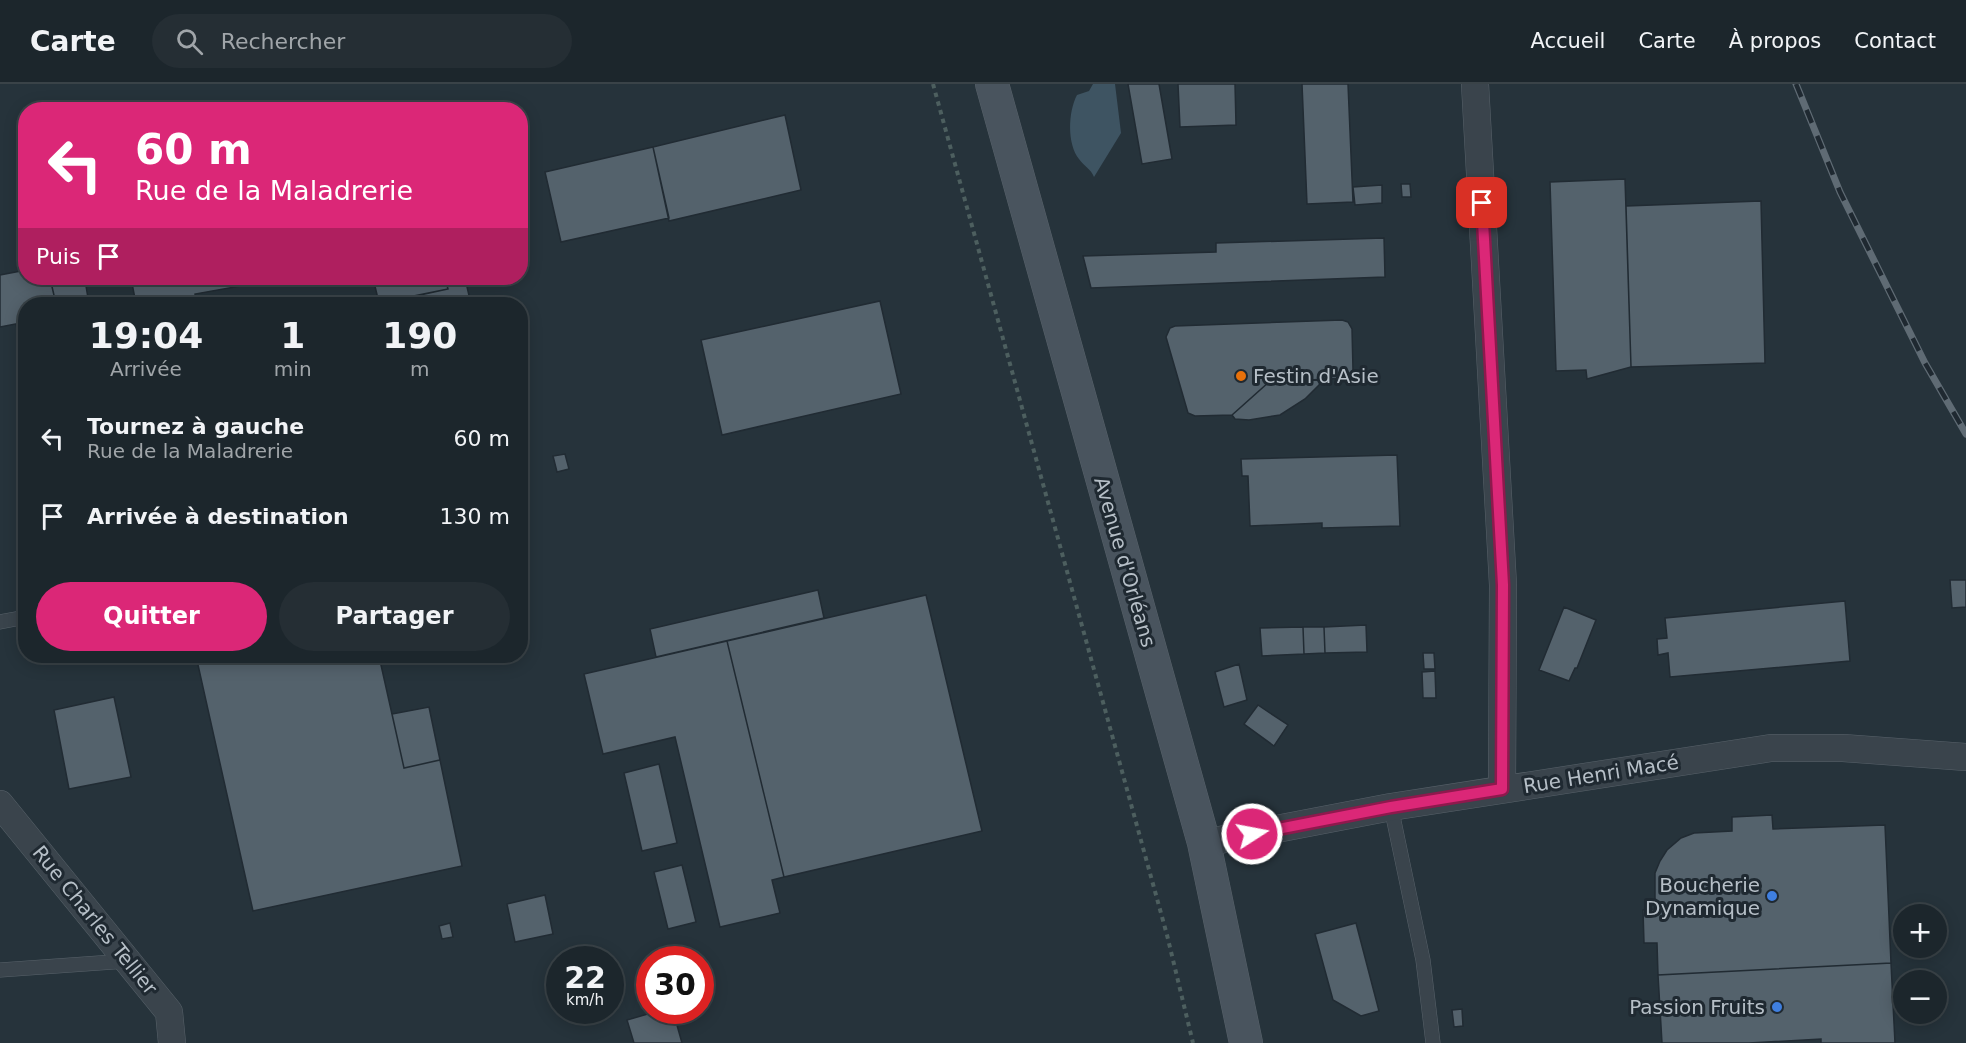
<!DOCTYPE html>
<html lang="fr">
<head>
<meta charset="utf-8">
<style>
  body { margin:0; font-family:"DejaVu Sans",sans-serif; background:#252e34; color:#f1f3f6; height:100vh; display:flex; flex-direction:column; font-size:22px; white-space:nowrap }
  * { box-sizing:border-box; margin:0 }
  p { font-size:20px; color:#a0a5a9 }
  .icon { flex:none; width:33px; height:33px; fill:none; stroke:currentColor; stroke-width:2; stroke-linecap:round; stroke-linejoin:round }
  .map { position:relative; flex:1; overflow:hidden }
  .panel { position:absolute; left:18px; top:213px; width:510px; height:366px; display:flex; flex-direction:column; background:#1c262c; border-radius:24px; box-shadow:0 3px 15px #0003,0 0 0 2px #3a4348 }
  .panel>* { flex:none }
  .top-card { position:absolute; left:18px; top:18px; width:510px; height:183px; border-radius:24px; box-shadow:0 3px 15px #0003,0 0 0 2px #3a4348; background:#db2777; color:#fff; overflow:hidden }
  .buttons { position:absolute; left:1893px; top:820px; display:grid; gap:12px }
  .buttons a { display:grid; place-items:center; width:54px; height:54px; border-radius:50%; background:#1c262c; box-shadow:0 3px 15px #0003,0 0 0 2px #3a4348; font-size:30px }
  .speed { position:absolute; left:546px; top:862px; display:flex; gap:12px; font-size:30px; font-weight:700; text-align:center }
  .speed>* { display:grid; place-content:center; width:78px; height:78px; border-radius:50%; background:#1c262c; box-shadow:0 3px 15px #0003,0 0 0 2px #3a4348; line-height:1 }
  .speed small { font-size:15px; font-weight:400 }
  .speed .limit { border:9px solid #d22; background:#fff; color:#111 }
  .pin { position:absolute; display:grid; place-items:center; width:51px; height:51px; color:#fff; margin:-26px; border-radius:12px; box-shadow:0 3px 9px #0006 }
  .me { position:absolute; width:66px; margin:-33px; rotate:79deg; stroke-linejoin:round; filter:drop-shadow(0 0 4px #0008) }
  .turn { display:flex; align-items:center; gap:21px; height:126px; padding:0 18px; font-size:27px }
  .turn .icon { width:78px; height:78px; stroke-width:2.5 }
  .turn b { display:block; font-size:42px; line-height:51px }
  .then { display:flex; align-items:center; height:57px; padding:0 18px; background:#0003; gap:12px; font-size:22px }
  .eta { display:flex; justify-content:space-evenly; align-items:center; height:102px; text-align:center }
  .eta b { font-size:36px; font-weight:600; line-height:42px }
  .action { display:flex; gap:12px; margin-top:auto; padding:12px 18px }
  .action a { flex:1; height:69px; border-radius:36px; background:#db2777; color:#fff; font-size:24px; font-weight:600; line-height:69px; text-align:center }
  .action a+a { background:#252e34; color:#f1f3f6 }
  ul { padding:0; list-style:none }
  li { display:flex; align-items:center; gap:18px; height:78px; padding:0 18px }
  li div { flex:1 }
  li b { display:block; font-size:22px }
  li em { font-style:normal }
  header { display:flex; align-items:center; gap:36px; box-sizing:border-box; height:84px; padding:0 30px; background:#1c262c; border-bottom:2px solid #3a4348 }
  header strong { font-size:28px }
  nav { display:flex; gap:33px; margin-inline-start:auto; font-size:21px }
  .search { width:420px; height:54px; background:#252e34; display:flex; align-items:center; gap:15px; box-sizing:border-box; padding:0 21px; border-radius:33px; color:#a0a5a9; font-size:22px }
  .map>svg:first-child { display:block }
  .water { fill:#3e5462 }
  .building { fill:#54626c; stroke:#212b33; stroke-width:1.5 }
  .lines { fill:none; stroke-linecap:round; stroke-linejoin:round }
  .lane-casing { stroke:#58626a; stroke-width:15 }
  .street-casing { stroke:#58626a; stroke-width:28 }
  .secondary-casing { stroke:#58626a; stroke-width:34 }
  .path { stroke:#4d5f5f; stroke-width:4; stroke-dasharray:4.5 4.5; stroke-linecap:butt }
  .lane { stroke:#3a444c; stroke-width:14 }
  .street { stroke:#3a444c; stroke-width:27 }
  .secondary { stroke:#49545e; stroke-width:33 }
  .rail-casing { stroke:#5f6b74; stroke-width:7 }
  .rail { stroke:#1f2931; stroke-width:4.5; stroke-dasharray:14; stroke-linecap:butt }
  .route-casing { stroke:#8e194d; stroke-width:15 }
  .route { stroke:#db2777; stroke-width:10 }
  .food-dot { fill:#e8710a; stroke:#1f2931; stroke-width:2 }
  .shop-dot { fill:#3f7fe0; stroke:#1f2931; stroke-width:2 }
  .labels { text-anchor:middle; stroke-width:6; stroke-linejoin:round; paint-order:stroke }
  .poi-label { font-size:20px; fill:#b6bfc7; stroke:#1f2931; text-anchor:end }
  .street-label { font-size:20px; fill:#b6bfc7; stroke:#1f2931 }
</style>
</head>
<body>
<header>
<strong>Carte</strong>
<div class="search"><svg class="icon" aria-label="search" viewBox="0 0 24 24"><circle cx="10" cy="10" r="6"/><path d="M15 15l6 6"/></svg>Rechercher</div>
<nav><a>Accueil</a><a>Carte</a><a>À propos</a><a>Contact</a></nav>
</header>
<div class="map">
<svg width="1966" height="959" viewBox="0 0 1966 959">
  <rect width="100%" height="100%" fill="#26333b"/>
  <path class="water" d="M1093,0h22l6,49 -27,44c-3,-8 -10,-11 -15,-18 -12,-15 -11,-47 -2,-64l12,-4z"/>
  <path class="building" d="M1128,0h31l13,75 -30,5z
    M1178,0h57l1,41 -56,2z
    M1302,0h46l5,118 -46,2z
    M785,31l16,75 -132,31 -16,-74z
    M653,63l16,71 -108,24 -16,-70z
    M1625,95l6,188 -44,12 -1,-9 -30,1 -6,-189z
    M1401,100h9l1,13h-9z
    M1382,101v18l-27,2 -2,-18z
    M1761,117l4,162 -134,4 -5,-161z
    M1384,154l1,39 -294,11 -8,-32 133,-4v-9z
    M26,186v8h24l6,26h-30v18l-26,5v-52z
    M50,194h42l1,7 -7,1 3,18h-33z
    M131,194h114l1,7 -51,9 1,10h-60z
    M373,194h72l3,11 -69,14z
    M445,194h20l6,26h-92l69,-15z
    M250,212l1,8h-47z
    M880,217l21,93 -179,41 -21,-95z
    M1342,236l6,2 4,7 1,41 -5,8 -79,4 -37,33 -37,1 -7,-3 -22,-76 4,-9 5,-2z
    M26,238v6l-9,1 -1,-5z
    M1321,296l-2,5 -14,14 -25,16 -31,5 -14,-1 -3,-4 37,-33z
    M565,370l4,15 -12,3 -4,-16z
    M1397,371l3,71 -78,2v-5l-72,3 -2,-50h-6l-1,-17z
    M1950,496h16v27l-14,1z
    M818,506l6,28 -168,39 -6,-28z
    M926,511l56,236 -198,46 -57,-236z
    M1845,517l5,60 -180,16 -2,-24 -10,2 -1,-16 10,-1 -2,-20z
    M1564,523l32,13 -19,48h-2l-6,13 -30,-11z
    M1366,541l1,27 -42,1 -1,-26z
    M1303,543l1,27 -42,2 -2,-28z
    M1303,543h21l1,26 -21,1z
    M727,557l57,236 -12,3 8,33 -60,14 -45,-190 -72,17 -19,-80z
    M1423,569h11l1,16h-11z
    M196,572h183l25,112 36,-8 22,106 -209,45z
    M1239,580l8,36 -23,7 -9,-35z
    M1435,587l1,27h-13l-1,-26z
    M114,613l17,80 -62,12 -15,-79z
    M1258,621l30,20 -14,21 -30,-22z
    M429,623l11,53 -36,8 -12,-54z
    M659,680l18,79 -35,8 -18,-78z
    M1772,731l1,14 112,-4 6,138 -233,12 -1,-32h-13l-1,-33 12,-1v-36l5,-12 7,-11 14,-12 13,-5 38,-2v-14z
    M682,781l14,57 -28,7 -14,-57z
    M545,811l8,39 -38,8 -8,-38z
    M450,839l3,14 -11,2 -3,-13z
    M1356,839l23,88 -18,5 -28,-16 -18,-66z
    M1891,879l4,80h-74v-4l-72,4h-87l-4,-68z
    M1462,925l1,17 -9,1 -2,-17z
    M658,927h15l9,32h-48l-7,-23z"/>
  <g class="lines">
    <defs>
      <path id="lane" d="M0,538l26,-5
        M1391,723l32,153 10,83
        M0,886l127,-9"/>
      <path id="street" d="M1475,0l28,501 -1,204
        M0,720l169,208 3,31
        M1204,759l187,-36 380,-59h72l123,9"/>
      <path id="secondary" d="M992,0l212,759 42,200"/>
    </defs>
    <use href="#lane" class="lane-casing"/>
    <use href="#street" class="street-casing"/>
    <use href="#secondary" class="secondary-casing"/>
    <path class="path" d="M933,0l234,851 26,108"/>
    <use href="#lane" class="lane"/>
    <use href="#street" class="street"/>
    <use href="#secondary" class="secondary"/>
    <defs>
      <path id="rail" d="M1796,0l44,108 85,171 41,71"/>
    </defs>
    <use href="#rail" class="rail-casing"/>
    <use href="#rail" class="rail"/>
  </g>
  <g class="lines">
    <defs>
      <path id="route" d="M1252,750l139,-27 111,-18 1,-204 -21,-382"/>
    </defs>
    <use href="#route" class="route-casing"/>
    <use href="#route" class="route"/>
  </g>
  <circle class="food-dot" cx="1241" cy="292" r="6"/>
  <g class="shop-dot">
    <circle cx="1772" cy="812" r="6"/>
    <circle cx="1777" cy="923" r="6"/>
  </g>
  <g class="labels">
    <g class="poi-label">
      <text x="1253" y="299" text-anchor="start">Festin d'Asie</text>
      <text x="1760" y="808">Boucherie<tspan x="1760" dy="23">Dynamique</tspan></text>
      <text x="1765" y="930">Passion Fruits</text>
    </g>
    <g class="street-label">
      <text transform="translate(1125 478) rotate(74)" y="7">Avenue d'Orléans</text>
      <text transform="translate(1601 690) rotate(-9)" y="7">Rue Henri Macé</text>
      <text transform="translate(95 836) rotate(51)" y="7">Rue Charles Tellier</text>
    </g>
  </g>
</svg>
<div class="buttons">
<a>+</a>
<a>−</a>
</div>
<div class="speed"><div>22<small>km/h</small></div><div class="limit">30</div></div>
<div class="pin" style="left:1482px;top:119px;background:#d93025"><svg class="icon" aria-label="arrive" viewBox="0 0 24 24"><path d="M6 21V4h12l-3 4 3 4H6"/></svg></div>
<svg class="me" style="left:1252px;top:750px" viewBox="-20 -20 40 40"><circle r="17" fill="#db2777" stroke="#fff" stroke-width="3"/><path d="M0-11L8 9 0 5-8 9z" fill="#fff"/></svg>
<div class="top-card">
<div class="turn"><svg class="icon" aria-label="left" viewBox="0 0 24 24"><path d="M17 20v-9H6M10 6l-5 5 5 5"/></svg><div><b>60 m</b>Rue de la Maladrerie</div></div>
<div class="then">Puis<svg class="icon" aria-label="arrive" viewBox="0 0 24 24"><path d="M6 21V4h12l-3 4 3 4H6"/></svg></div>
</div>
<section class="panel">
<div class="eta">
<div><b>19:04</b><p>Arrivée</p></div>
<div><b>1</b><p>min</p></div>
<div><b>190</b><p>m</p></div>
</div>
<ul>
<li><svg class="icon" aria-label="left" viewBox="0 0 24 24"><path d="M17 20v-9H6M10 6l-5 5 5 5"/></svg><div><b>Tournez à gauche</b><p>Rue de la Maladrerie</p></div><em>60 m</em></li>
<li><svg class="icon" aria-label="arrive" viewBox="0 0 24 24"><path d="M6 21V4h12l-3 4 3 4H6"/></svg><div><b>Arrivée à destination</b></div><em>130 m</em></li>
</ul>
<div class="action"><a>Quitter</a><a>Partager</a></div>
</section>
</div>
</body>
</html>
